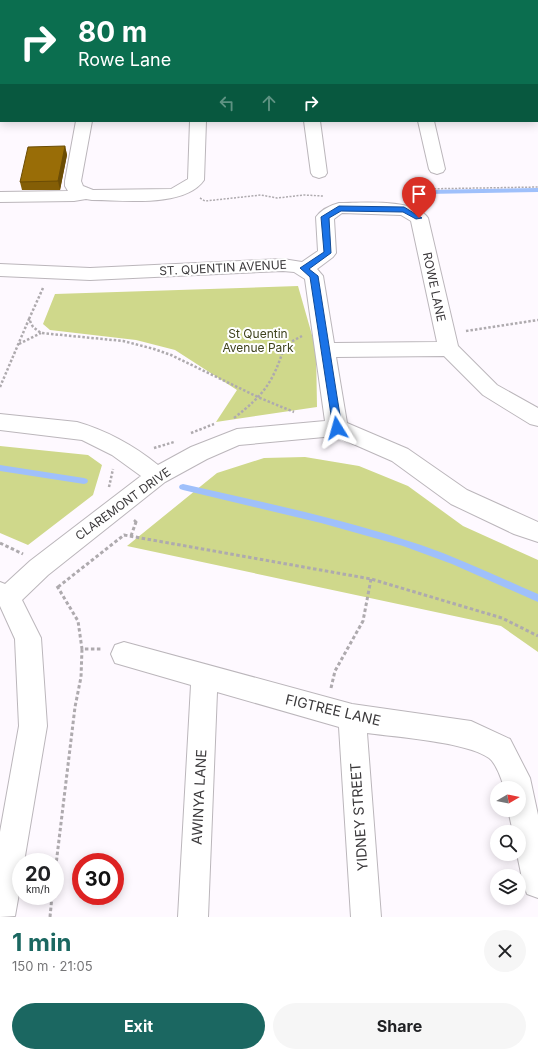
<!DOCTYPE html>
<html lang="en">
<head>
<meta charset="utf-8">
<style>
  body { margin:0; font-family:Inter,sans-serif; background:#f6f6f6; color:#202124; height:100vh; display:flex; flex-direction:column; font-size:15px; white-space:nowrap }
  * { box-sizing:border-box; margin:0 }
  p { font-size:13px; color:#757577 }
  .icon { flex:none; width:22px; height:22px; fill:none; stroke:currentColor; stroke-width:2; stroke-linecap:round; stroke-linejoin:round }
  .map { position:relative; height:917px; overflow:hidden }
  .panel { display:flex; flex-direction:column; background:#fff; flex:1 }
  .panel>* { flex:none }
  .hud { position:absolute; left:0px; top:0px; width:538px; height:122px; box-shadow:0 2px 10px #0003; background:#0b6e4f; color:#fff; overflow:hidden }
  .needle { width:26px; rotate:80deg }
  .controls { position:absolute; left:490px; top:781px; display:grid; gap:8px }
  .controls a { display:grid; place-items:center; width:36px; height:36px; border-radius:50%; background:#fff; box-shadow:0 2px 10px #0003; font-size:20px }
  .speed { position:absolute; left:12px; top:853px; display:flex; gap:8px; font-size:20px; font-weight:700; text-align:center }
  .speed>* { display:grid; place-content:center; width:52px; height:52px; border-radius:50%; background:#fff; box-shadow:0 2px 10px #0003; line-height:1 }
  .speed small { font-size:10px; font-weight:400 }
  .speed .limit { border:6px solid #d22; background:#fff; color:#111 }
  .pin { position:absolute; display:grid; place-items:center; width:34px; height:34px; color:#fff; margin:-41px -17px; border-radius:50% 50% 50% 0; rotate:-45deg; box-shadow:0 0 4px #0007 }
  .pin .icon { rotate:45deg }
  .me { position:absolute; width:44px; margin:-22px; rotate:352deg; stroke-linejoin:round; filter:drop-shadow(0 0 3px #0008) }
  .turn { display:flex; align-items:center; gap:14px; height:84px; padding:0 12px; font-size:18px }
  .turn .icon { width:52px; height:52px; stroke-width:2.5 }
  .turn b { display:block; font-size:28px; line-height:34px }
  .lanes { display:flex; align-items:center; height:38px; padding:0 12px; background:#0003; justify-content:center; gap:20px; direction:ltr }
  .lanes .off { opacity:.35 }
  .round { display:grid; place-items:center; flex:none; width:42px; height:42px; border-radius:21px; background:#f6f6f6 }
  .headline { display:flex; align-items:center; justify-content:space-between; height:68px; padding:0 12px }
  h1 { font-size:24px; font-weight:700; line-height:30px; color:#1b6761 }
  .cta { display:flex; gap:8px; margin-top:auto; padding:8px 12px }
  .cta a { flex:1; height:46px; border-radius:24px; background:#1b6761; color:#fff; font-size:16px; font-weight:700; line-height:46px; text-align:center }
  .cta a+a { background:#f6f6f6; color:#202124 }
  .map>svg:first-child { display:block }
  .green { fill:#cfd88b }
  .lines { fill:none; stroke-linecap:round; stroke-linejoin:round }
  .stream { fill:#9fc0fb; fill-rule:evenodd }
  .minor-casing { stroke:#bbb6bb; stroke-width:2 }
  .path-far2 { stroke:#aeaaae; stroke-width:1.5; stroke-dasharray:2 1.5; stroke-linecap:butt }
  .path-far1 { stroke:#aeaaae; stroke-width:2.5; stroke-dasharray:2.5 2; stroke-linecap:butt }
  .path { stroke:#aeaaae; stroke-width:3; stroke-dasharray:3.5 2.5; stroke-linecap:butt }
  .minor { fill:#fff; fill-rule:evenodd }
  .wall { fill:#845e06 }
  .shaded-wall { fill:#6b4c05 }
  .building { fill:#996d07; stroke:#6b4c05 }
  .route { fill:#1a73e8; stroke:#114b97 }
  .labels { text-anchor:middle; stroke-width:4; stroke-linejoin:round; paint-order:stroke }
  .street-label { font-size:12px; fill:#3b393b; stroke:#fff }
  .park-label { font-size:12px; fill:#3e421c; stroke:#fff }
  .near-street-label { font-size:14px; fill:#3b393b; stroke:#fff }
</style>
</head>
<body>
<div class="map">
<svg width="538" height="917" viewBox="0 0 538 917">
  <rect width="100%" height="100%" fill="#fef9ff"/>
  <path class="green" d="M298,286l18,63 1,58 -101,15 21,-32 -62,-40 -39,-10 -86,-10 -7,-6 12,-30z
    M0,446l88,9 14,10 -9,30 -65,50 -28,-12z
    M305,457l54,9 49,20 55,40 75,34v92l-37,-26 -374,-80 90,-73 47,-15z"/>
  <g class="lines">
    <path class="stream" d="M538,188v4l-112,2 -3,-2 3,-2z
      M0,465l84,13 3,1 1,2 -1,2 -3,1 -84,-13z
      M183,484c80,18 160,35 238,61 40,14 78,32 117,49v8l-86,-38 -49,-18 -82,-23 -138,-33 -3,-1 -1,-2 1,-2z"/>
    <defs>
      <path id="minor" d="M207,0h14v1h-14z
        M304,0h14l1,1h-14z
        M403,0h14v1h-14z
        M473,0h14l1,1h-14z
        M537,51h1v8h-1z
        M537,101l1,1v11l-1,-1z
        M76,121h16l-11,60 2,5 10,4 78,-1 17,-10 2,-58h16l-2,59c-19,28 -81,20 -112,20l-6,-1 -12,2 -74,1v-10l68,-1 -3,-5v-5z
        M304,121h16l7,52 -2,3 -6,2 -6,-2 -2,-3z
        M418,121h16l11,48 -2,3 -6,2 -6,-2 -2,-3z
        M339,203c22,0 76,-5 89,15l30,128 39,39 41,23v18l-8,-2 -47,-29 -39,-39 -108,1 11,66 61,26 59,41 71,32v20l-24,-8 -63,-30 -59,-43 -57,-25 -96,9 -32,14 -42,23 -117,93 -26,25 19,38 6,88 -23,136h-3v20l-6,34 -15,1v-85l19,-106 -4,-87 -15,-33v-24l5,2 25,-23 111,-85 -29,-21 -30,-15 -82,-10v-16l77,8c31,9 56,23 81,43l33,-18 46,-18 88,-8 -20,-142 -11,-7 -11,-1 -193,9 -90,-4v-12l90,4 193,-9 19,3 16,-11 -2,-34c5,-7 15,-12 23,-14zM342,213l59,2 10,6 26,121 -103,1 -11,-67 -6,-7 16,-12 3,-4 -2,-34z
        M124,642l228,62 119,17 39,18 20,39 8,37v83l-11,-4 -4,-11 -6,-29h2v-22h-6l-5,-22h11v-22h-15c-2,-8 -8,-25 -15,-30 -22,-16 -93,-21 -122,-25l14,184h-30l-12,-190 -122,-35 -9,225h-30l13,-232 -76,-22 -4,-9 4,-9z"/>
    </defs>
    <use href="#minor" class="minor-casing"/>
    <path class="path-far2" d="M407,194l14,-5 117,-2
      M200,198l5,3 56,-6 16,3 27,-3 19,1"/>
    <path class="path-far1" d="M43,288l-14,31 4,8 8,6 82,8 31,8 17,6 89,43 34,14
      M466,331l72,-11
      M19,344l22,-11
      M0,387l29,-68
      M234,418c31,-24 39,-36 51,-73l17,-9
      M191,433l23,-9
      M154,448l20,-6
      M109,487l4,-18
      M134,520l2,2"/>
    <path class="path" d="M131,536l5,-14 -1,-1
      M0,543l23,11
      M57,586l21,35 4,28h20
      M58,587l66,-52 247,44 131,39 36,18
      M331,688l4,-17 28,-50 8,-42
      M55,873l20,-166 6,-30 1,-28
      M50,917l2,-21"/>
    <use href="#minor" class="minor"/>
  </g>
  <path class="wall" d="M65,146l2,9 -7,35h-38l-2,-8z"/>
  <path class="shaded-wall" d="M65,146l2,9 -7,35 -2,-9z"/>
  <path class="building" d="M65,146l-7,35 -38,1 8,-35z"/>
  <path class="route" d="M339,206l65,1 18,11 -6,1 -13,-7 -62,-1 -12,7 2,35 -22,16 9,7 24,152 -5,3 -4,-3 -23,-151 -10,-9 24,-16 -3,-35z"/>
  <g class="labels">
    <g class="street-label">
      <text transform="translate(223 268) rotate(-3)" y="4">ST. QUENTIN AVENUE</text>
      <text transform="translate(434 287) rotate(78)" y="4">ROWE LANE</text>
      <text transform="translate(123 504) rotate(-36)" y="4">CLAREMONT DRIVE</text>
    </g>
    <g class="park-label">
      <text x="258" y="338">St Quentin<tspan x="258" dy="14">Avenue Park</tspan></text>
    </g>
    <g class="near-street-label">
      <text transform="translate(333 710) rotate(13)" y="5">FIGTREE LANE</text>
      <text transform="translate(199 797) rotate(-87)" y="5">AWINYA LANE</text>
      <text transform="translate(359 817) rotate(-94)" y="5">YIDNEY STREET</text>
    </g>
  </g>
</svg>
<div class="controls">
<a><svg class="needle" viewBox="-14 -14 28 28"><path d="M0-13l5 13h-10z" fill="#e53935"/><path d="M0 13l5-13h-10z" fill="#757577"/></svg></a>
<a><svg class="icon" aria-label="search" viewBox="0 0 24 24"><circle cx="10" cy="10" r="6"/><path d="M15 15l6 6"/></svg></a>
<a><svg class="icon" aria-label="layers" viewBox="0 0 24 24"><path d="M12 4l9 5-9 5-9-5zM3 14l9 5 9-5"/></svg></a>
</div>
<div class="speed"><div>20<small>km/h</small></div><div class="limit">30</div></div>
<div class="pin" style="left:419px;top:218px;background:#d93025"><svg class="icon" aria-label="arrive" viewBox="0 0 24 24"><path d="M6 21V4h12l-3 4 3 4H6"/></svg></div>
<svg class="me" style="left:337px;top:428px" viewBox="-20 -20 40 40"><path d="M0-17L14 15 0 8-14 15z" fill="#1a73e8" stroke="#fff" stroke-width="4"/></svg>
<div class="hud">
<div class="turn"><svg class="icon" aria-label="right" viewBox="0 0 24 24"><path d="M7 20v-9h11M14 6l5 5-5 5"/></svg><div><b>80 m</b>Rowe Lane</div></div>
<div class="lanes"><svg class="icon off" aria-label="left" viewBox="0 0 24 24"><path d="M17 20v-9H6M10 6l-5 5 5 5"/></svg><svg class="icon off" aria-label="ahead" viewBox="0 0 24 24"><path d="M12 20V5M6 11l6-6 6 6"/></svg><svg class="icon" aria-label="right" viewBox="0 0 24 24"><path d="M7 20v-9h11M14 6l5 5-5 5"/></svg></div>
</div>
</div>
<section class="panel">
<div class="headline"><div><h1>1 min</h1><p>150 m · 21:05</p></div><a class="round"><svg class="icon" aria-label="close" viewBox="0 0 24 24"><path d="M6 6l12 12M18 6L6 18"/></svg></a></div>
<div class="cta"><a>Exit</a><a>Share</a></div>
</section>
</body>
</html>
